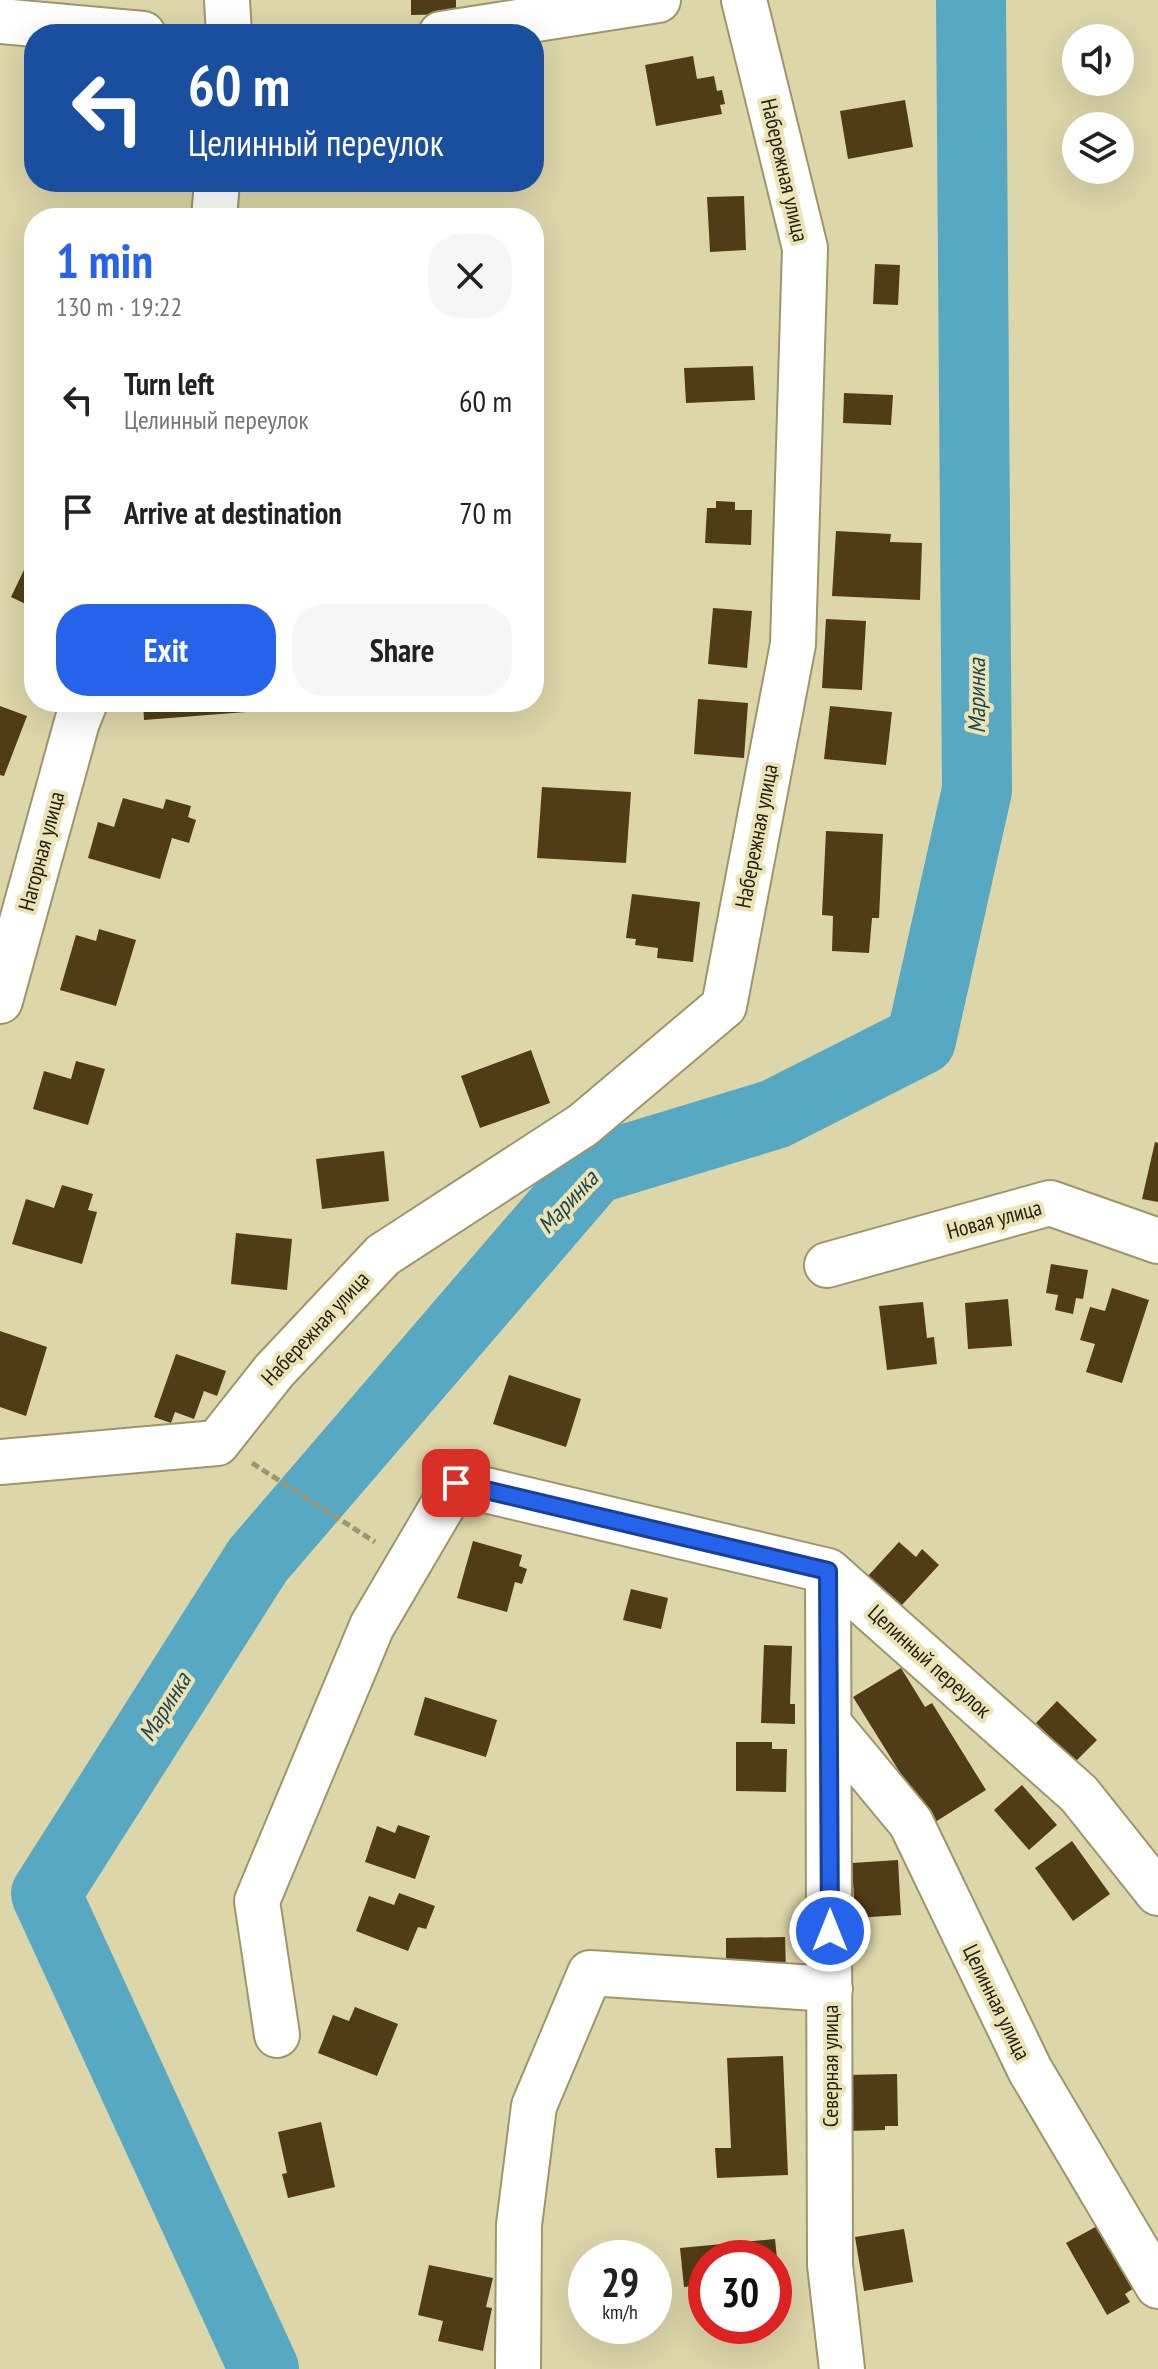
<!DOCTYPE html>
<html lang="en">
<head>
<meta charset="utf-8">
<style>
  body { margin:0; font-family:"PT Sans Narrow",sans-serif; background:#f6f6f6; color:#222; height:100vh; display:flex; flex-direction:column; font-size:30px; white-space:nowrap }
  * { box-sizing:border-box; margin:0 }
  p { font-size:26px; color:#767676 }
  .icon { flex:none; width:44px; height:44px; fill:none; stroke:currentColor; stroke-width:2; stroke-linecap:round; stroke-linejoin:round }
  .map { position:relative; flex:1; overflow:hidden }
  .side { position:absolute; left:24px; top:208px; width:520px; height:504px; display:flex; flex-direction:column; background:#fff; border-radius:32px; box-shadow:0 8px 32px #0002 }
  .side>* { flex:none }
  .guide { position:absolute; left:24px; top:24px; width:520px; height:168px; border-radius:32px; box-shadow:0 8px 32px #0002; background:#1a4fa0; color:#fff; overflow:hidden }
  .fabs { position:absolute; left:1062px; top:24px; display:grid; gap:16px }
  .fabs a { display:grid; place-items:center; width:72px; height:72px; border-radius:50%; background:#fff; box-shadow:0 8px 32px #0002; font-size:40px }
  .speed { position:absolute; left:568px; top:2240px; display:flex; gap:16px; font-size:40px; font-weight:700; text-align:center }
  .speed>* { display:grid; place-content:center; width:104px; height:104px; border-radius:50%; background:#fff; box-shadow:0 8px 32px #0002; line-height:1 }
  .speed small { font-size:20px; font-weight:400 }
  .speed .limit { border:12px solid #d22; background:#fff; color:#111 }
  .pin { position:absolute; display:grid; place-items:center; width:68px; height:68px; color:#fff; margin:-34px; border-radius:16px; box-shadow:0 4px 12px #0006 }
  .me { position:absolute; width:88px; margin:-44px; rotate:0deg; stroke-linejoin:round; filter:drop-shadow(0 0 6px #0008) }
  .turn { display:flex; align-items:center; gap:28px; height:168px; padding:0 32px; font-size:36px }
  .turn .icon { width:104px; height:104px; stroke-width:2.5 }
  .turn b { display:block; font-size:56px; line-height:68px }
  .round { display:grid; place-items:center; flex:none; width:84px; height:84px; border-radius:32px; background:#f6f6f6 }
  .head { display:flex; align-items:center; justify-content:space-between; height:136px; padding:0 32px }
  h1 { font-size:48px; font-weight:700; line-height:60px; color:#2563eb }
  .button { display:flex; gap:16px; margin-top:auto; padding:16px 32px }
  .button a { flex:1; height:92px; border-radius:32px; background:#2563eb; color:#fff; font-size:32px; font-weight:700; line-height:92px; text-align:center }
  .button a+a { background:#f6f6f6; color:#222 }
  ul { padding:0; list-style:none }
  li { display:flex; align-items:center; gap:24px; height:112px; padding:0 32px }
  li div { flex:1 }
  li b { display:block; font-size:30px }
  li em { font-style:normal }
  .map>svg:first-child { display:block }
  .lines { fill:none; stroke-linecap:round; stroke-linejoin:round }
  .river { stroke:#57a8c2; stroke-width:70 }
  .building { fill:#503c16 }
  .minor-casing { stroke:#9d966b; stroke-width:48 }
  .path { stroke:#9b9673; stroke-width:5; stroke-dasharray:8 4; stroke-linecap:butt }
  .minor { stroke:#fff; stroke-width:44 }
  .route-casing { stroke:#184099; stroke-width:20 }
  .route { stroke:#2563eb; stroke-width:14 }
  .labels { text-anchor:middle; stroke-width:8; stroke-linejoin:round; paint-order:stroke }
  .street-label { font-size:22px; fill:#252211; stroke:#eae3b5 }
  .water-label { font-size:24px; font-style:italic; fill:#1f4550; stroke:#eae3b5 }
</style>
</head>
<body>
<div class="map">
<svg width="1158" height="2369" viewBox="0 0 1158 2369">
  <rect width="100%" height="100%" fill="#ddd6a9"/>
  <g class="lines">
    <path class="river" d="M264,2369l-218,-475 212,-334 336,-391 181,-55 146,-74 56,-250 -6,-790"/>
  </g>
  <path class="building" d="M411,0h45v14l-45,1z
    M693,56l4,23 17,-3 3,15 5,-1 3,14 -5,1 2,9 -66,12 -11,-61z
    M905,100l8,47 -65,12 -8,-48z
    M744,196l2,54 -36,2 -3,-55z
    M875,264l25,1 -2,40 -25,-1z
    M753,366l2,34 -69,3 -2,-35z
    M844,393l49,2 -2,30 -48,-2z
    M716,501l19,1v8h17l-1,35 -46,-2 2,-35h9z
    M836,531l55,3 -1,8 32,1 -2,57 -88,-4z
    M34,549v59l-23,-11z
    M713,608l39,3 -5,57 -39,-4z
    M826,619l40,2 -4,69 -40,-2z
    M698,699l50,4 -4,55 -50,-4z
    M143,702h102l1,10 -102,8z
    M0,706l27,10 -23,60 -4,-1z
    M830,706l62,6 -6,53 -62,-6z
    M542,787l89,5 -5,71 -89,-5z
    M123,798l40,11 3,-10 25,7 -3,11 8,3 -7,23 -17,-5 -12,41 -72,-21 10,-36 16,5z
    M826,831l57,3 -4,84h-7l-3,35 -37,-2 1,-35 -11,-1z
    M632,894l68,8 -7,60 -36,-4 1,-10 -23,-3 1,-6 -10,-1z
    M99,929l37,11 -20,66 -56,-16 16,-55 20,6z
    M531,1050l19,53 -70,25 -19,-52z
    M76,1061l29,8 -17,56 -55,-16 11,-38 27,8z
    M1155,1142l3,1v59l-16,-3z
    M384,1151l5,50 -67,8 -6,-50z
    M62,1185l31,9 -5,16 9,2 -15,52 -70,-20 14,-45 28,9z
    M236,1233l56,6 -5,51 -56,-6z
    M1051,1264l37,6 -5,29 -7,-1 -3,16 -18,-4 3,-15 -12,-2z
    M1112,1288l37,12 -27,83 -36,-11 9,-28 -15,-4 10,-33 15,4z
    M1008,1299l4,47 -44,3 -3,-46z
    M923,1302l4,36 7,-1 3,27 -50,6 -8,-64z
    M0,1331l47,16 -21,69 -26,-9z
    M176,1354l50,17 -9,25 -13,-5 -10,28 -19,-7 -4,11 -17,-6z
    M509,1375l72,24 -15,48 -73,-23z
    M473,1541l49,14 -3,11 8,3 -5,15 -7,-2 -8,30 -50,-14z
    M899,1542l17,15 6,-8 17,16 -38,41 -33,-30z
    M631,1589l37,9 -7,31 -38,-9z
    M764,1645l28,1 -2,58h5v20l-34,-1z
    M901,1668l24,39 7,-4 54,87 -54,34 -79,-127z
    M425,1697l72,23 -11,37 -72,-22z
    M1057,1701l40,39 -22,22 -39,-39z
    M736,1742h36v7h15l-1,43 -50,-1z
    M1022,1785l35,40 -28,25 -35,-40z
    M398,1825l32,11 -15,43 -50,-17 12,-36 18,7z
    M1072,1841l38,53 -37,27 -38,-53z
    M898,1860l3,55 -46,3 -3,-55z
    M399,1893l36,13 -9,23 -8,-2 -10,24 -52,-20 13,-35 25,9z
    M785,1937l1,34 -60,1v-34z
    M355,2007l43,17 -21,52 -59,-23 15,-38 16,6z
    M783,2056l5,119 -71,3 -2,-30h16l-4,-90z
    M897,2074l1,52h-13v4l-40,1v-56z
    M321,2122l14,65 -47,11 -6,-24 5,-1 -9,-41z
    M1101,2224l36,62 -12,8 5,8 -23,13 -41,-72z
    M904,2229l9,53 -49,9 -9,-54z
    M775,2239l4,39 -5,1v-21h-68v27l-22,2 -4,-39z
    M429,2265l64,13 -7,29 6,1 -9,43 -45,-10 5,-20 -25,-6z
    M782,2295l2,25 -10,2v-26z"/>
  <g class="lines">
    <defs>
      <path id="minor" d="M227,0l2,34
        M0,21l143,13
        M441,34l217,-34
        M214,218l3,-36
        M0,1001l77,-279 8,-20
        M827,1265l223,-62 108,38
        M0,1462l217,-19 57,-72 109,-116 200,-130 141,-119 69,-362 12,-396 -61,-248
        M828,1571l2,694 12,104
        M829,1724l82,99 119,247 128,216
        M277,2035l-20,-134 115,-275 84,-143 372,88 251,223 79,99
        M518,2369l1,-144 15,-119 56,-133 240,16"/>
    </defs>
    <use href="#minor" class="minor-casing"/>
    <path class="path" d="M252,1463l123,79"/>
    <use href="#minor" class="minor"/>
  </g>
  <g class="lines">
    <defs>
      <path id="route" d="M456,1483l372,88 2,360"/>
    </defs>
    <use href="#route" class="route-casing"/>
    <use href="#route" class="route"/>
  </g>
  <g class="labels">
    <g class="street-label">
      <text transform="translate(785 170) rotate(77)" y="8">Набережная улица</text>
      <text transform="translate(756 836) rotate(-79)" y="8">Набережная улица</text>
      <text transform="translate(41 851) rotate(-75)" y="8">Нагорная улица</text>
      <text transform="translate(994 1219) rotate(-15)" y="8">Новая улица</text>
      <text transform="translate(315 1328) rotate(-47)" y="8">Набережная улица</text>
      <text transform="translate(930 1661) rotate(42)" y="8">Целинный переулок</text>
      <text transform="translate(997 2002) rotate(64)" y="8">Целинная улица</text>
      <text transform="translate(830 2066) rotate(-90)" y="8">Северная улица</text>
    </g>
    <g class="water-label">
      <text transform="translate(977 696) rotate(-90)" y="8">Маринка</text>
      <text transform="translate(568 1202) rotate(-47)" y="8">Маринка</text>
      <text transform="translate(165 1707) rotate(-58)" y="8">Маринка</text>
    </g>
  </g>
</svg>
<div class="fabs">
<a><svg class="icon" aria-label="sound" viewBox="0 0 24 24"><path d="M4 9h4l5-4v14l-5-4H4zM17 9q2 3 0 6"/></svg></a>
<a><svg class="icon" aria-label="layers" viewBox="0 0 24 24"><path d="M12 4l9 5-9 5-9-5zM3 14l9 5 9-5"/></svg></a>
</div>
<div class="speed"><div>29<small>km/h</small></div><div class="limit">30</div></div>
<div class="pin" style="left:456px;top:1483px;background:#d93025"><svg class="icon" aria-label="arrive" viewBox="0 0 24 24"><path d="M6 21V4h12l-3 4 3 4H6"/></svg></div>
<svg class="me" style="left:830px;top:1931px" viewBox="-20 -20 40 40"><circle r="17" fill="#2563eb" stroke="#fff" stroke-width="3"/><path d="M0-11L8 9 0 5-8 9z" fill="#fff"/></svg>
<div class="guide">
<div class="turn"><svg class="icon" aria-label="left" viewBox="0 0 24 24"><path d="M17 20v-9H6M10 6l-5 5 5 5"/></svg><div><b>60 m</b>Целинный переулок</div></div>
</div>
<section class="side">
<div class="head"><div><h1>1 min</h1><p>130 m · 19:22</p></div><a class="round"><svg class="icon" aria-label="close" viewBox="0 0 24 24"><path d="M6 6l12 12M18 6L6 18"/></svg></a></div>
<ul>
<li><svg class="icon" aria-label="left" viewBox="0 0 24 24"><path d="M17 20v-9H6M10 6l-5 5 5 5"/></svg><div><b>Turn left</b><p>Целинный переулок</p></div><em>60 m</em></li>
<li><svg class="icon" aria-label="arrive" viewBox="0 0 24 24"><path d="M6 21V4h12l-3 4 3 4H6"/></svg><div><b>Arrive at destination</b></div><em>70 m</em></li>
</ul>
<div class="button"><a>Exit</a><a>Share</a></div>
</section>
</div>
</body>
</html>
